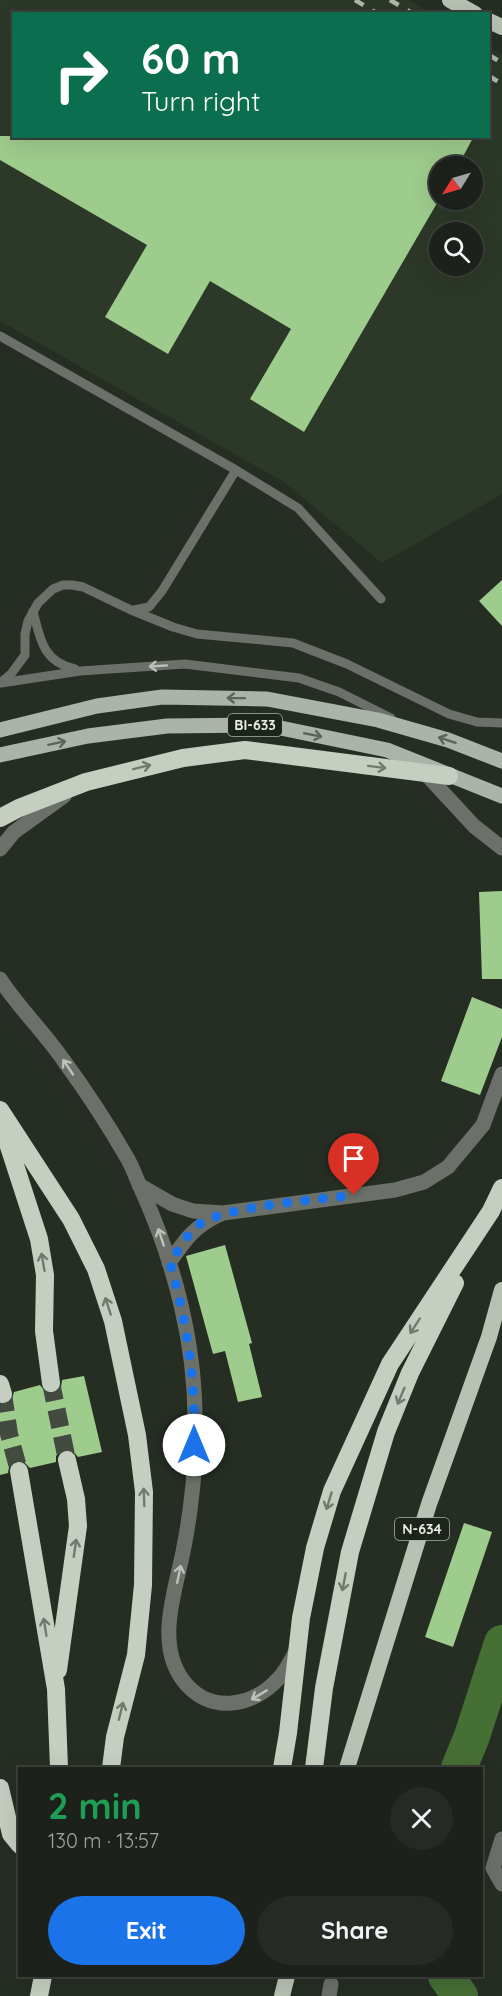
<!DOCTYPE html>
<html lang="en">
<head>
<meta charset="utf-8">
<style>
  body { margin:0; font-family:Quicksand,sans-serif; background:#252a24; color:#f1f3f6; height:100vh; display:flex; flex-direction:column; font-size:22px; white-space:nowrap }
  * { box-sizing:border-box; margin:0 }
  p { font-size:20px; color:#a0a4a3 }
  .icon { flex:none; width:33px; height:33px; fill:none; stroke:currentColor; stroke-width:2; stroke-linecap:round; stroke-linejoin:round }
  .map { position:relative; flex:1; overflow:hidden }
  .panel { position:absolute; left:18px; top:1767px; width:465px; height:210px; display:flex; flex-direction:column; background:#1c221b; border-radius:0px; box-shadow:0 6px 24px #0002,0 0 0 2px #3a3f3a }
  .panel>* { flex:none }
  .guide { position:absolute; left:12px; top:12px; width:478px; height:126px; border-radius:0px; box-shadow:0 6px 24px #0002,0 0 0 2px #3a3f3a; background:#0b6e4f; color:#fff; overflow:hidden }
  .needle { width:39px; rotate:233deg }
  .fabs { position:absolute; left:429px; top:156px; display:grid; gap:12px }
  .fabs a { display:grid; place-items:center; width:54px; height:54px; border-radius:50%; background:#1c221b; box-shadow:0 6px 24px #0002,0 0 0 2px #3a3f3a; font-size:30px }
  .pin { position:absolute; display:grid; place-items:center; width:51px; height:51px; color:#fff; margin:-62px -26px; border-radius:50% 50% 50% 0; rotate:-45deg; box-shadow:0 0 6px #0007 }
  .pin .icon { rotate:45deg }
  .me { position:absolute; width:66px; margin:-33px; rotate:0deg; stroke-linejoin:round; filter:drop-shadow(0 0 4px #0008) }
  .turn { display:flex; align-items:center; gap:21px; height:126px; padding:0 30px; font-size:27px }
  .turn .icon { width:78px; height:78px; stroke-width:2.5 }
  .turn b { display:block; font-size:42px; line-height:51px }
  .round { display:grid; place-items:center; flex:none; width:63px; height:63px; border-radius:32px; background:#252a24 }
  .head { display:flex; align-items:center; justify-content:space-between; height:102px; padding:0 30px }
  h1 { font-size:36px; font-weight:700; line-height:45px; color:#1e9e55 }
  .primary-button { display:flex; gap:12px; margin-top:auto; padding:12px 30px }
  .primary-button a { flex:1; height:69px; border-radius:36px; background:#1a73e8; color:#fff; font-size:24px; font-weight:700; line-height:69px; text-align:center }
  .primary-button a+a { background:#252a24; color:#f1f3f6 }
  .map>svg:first-child { display:block }
  .built { fill:#2c3828; fill-rule:evenodd }
  .lines { fill:none; stroke-linecap:round; stroke-linejoin:round }
  .river { stroke:#466f34; stroke-width:36 }
  .building { fill:#9ecc8c }
  .motorway-tunnel { stroke:#434b41; stroke-width:18; stroke-dasharray:18 9; stroke-linecap:butt }
  .service { stroke:#6c706a; stroke-width:9 }
  .minor { stroke:#6c706a; stroke-width:15 }
  .primary { stroke:#abb4a8; stroke-width:15 }
  .trunk { stroke:#b8c2b4; stroke-width:16 }
  .motorway { stroke:#c5cfc1; stroke-width:18 }
  .rail { stroke:#b1b7af; stroke-width:4.5; stroke-dasharray:10 10; stroke-linecap:butt }
  .oneway { stroke:#bdc1bb }
  .oneway2 { stroke:#5d655a }
  .oneway3 { stroke:#717a6e }
  .route { stroke:#1a73e8; stroke-width:10; stroke-dasharray:0 18 }
  .labels { text-anchor:middle; stroke-width:6; stroke-linejoin:round; paint-order:stroke }
  .shield { fill:#1d241a; stroke:#abb1a9; stroke-width:1.5 }
  .shield-label { font-size:14px; font-weight:bold; fill:#e8ede6 }
</style>
</head>
<body>
<div class="map">
<svg width="502" height="1996" viewBox="0 0 502 1996">
  <rect width="100%" height="100%" fill="#262e24"/>
  <path class="built" d="M0,0h408l23,13 -417,1v122h475v-89l13,7v440l-120,69 -98,-81 -284,-161zM440,166h32v34h-32zM440,232h32v34h-32z"/>
  <g class="lines">
    <path class="river" d="M459,1768l13,-32 30,-93
      M446,1976l14,20"/>
  </g>
  <path class="building" d="M0,136h474l-16,30h-18v32l-136,234 -54,-33 41,-70 -81,-48 -42,73 -63,-37 42,-72 -147,-85z
    M502,580v46l-23,-25z
    M502,891v88h-20l-3,-87z
    M472,997l30,12v28l-22,58 -39,-14z
    M225,1245l27,98 -3,1 13,53 -24,5 -13,-51 -12,3 -27,-98z
    M84,1376l18,76 -24,5 -7,-8h-7l-8,7v6l-26,6 -7,-7 -6,-1 -8,7 -1,6 -8,2v-70l11,-3 3,-10 26,-7 6,8 7,1 8,-6 1,-8z
    M464,1523l28,9 -39,115 -28,-10z"/>
  <g class="lines">
    <path class="motorway-tunnel" d="M51,1383l16,77
      M3,1394l6,40 10,37"/>
    <path class="service" d="M0,336l236,134 62,38 83,91
      M134,610l15,-3 13,-16 74,-121
      M33,611c7,28 10,51 42,58
      M0,683l11,-9 14,-19v-21l3,-13 10,-18 15,-14 10,-4h9l11,2 48,23 42,17 24,7 96,9 54,21 102,50 28,8 25,1
      M1,683l79,-12 105,-7 114,14 40,14 52,26"/>
    <path class="minor" d="M424,772l50,54 28,22
      M0,849l14,-17 50,-36
      M0,979c19,29 44,53 64,82 22,30 43,62 62,95 7,11 11,25 17,37 32,72 53,153 52,232 0,23 0,46 -3,68 -2,20 -5,39 -9,59 -8,40 -27,90 -1,127 26,36 70,29 97,-1 7,-7 12,-18 17,-27
      M139,1185l33,19 21,7 30,2 172,-23 29,-8 24,-15 35,-42 19,-51
      M169,1263c16,-23 25,-37 52,-49
      M502,1839l-9,29 9,16
      M329,1996l2,-12"/>
    <path class="primary" d="M0,730l97,-24 65,-9 105,2 111,21 70,20 54,21
      M0,755l88,-19 79,-10 99,-1 121,25 115,46"/>
    <path class="trunk" d="M450,0l25,14
      M489,21l13,6
      M347,1768l82,-264 60,-167 13,-47
      M282,1996l5,-20"/>
    <path class="motorway" d="M0,818l19,-10 67,-26 97,-24 62,-8 204,26
      M0,1110l71,109 25,50 17,52 24,114 7,57 -1,93 -7,70 -21,82 -4,31
      M2,1125l37,114 6,36 -1,56 7,52
      M0,1384l3,10
      M19,1471l37,218 3,79
      M58,1670l20,-144 -2,-27 -9,-39
      M282,1768l6,-35 13,-115 14,-70 17,-57 58,-127 101,-153 11,-23
      M314,1768l10,-80 26,-136 36,-120 24,-59 45,-90
      M0,1788l11,46 9,11
      M39,1996l4,-20"/>
    <path class="rail" d="M355,0l23,14
      M390,0l24,14
      M489,55l13,8
      M489,76l13,8"/>
  </g>
  <defs><path id="oneway-shaft" d="M-6 0H5M1.5-3L5.5 0L1.5 3" fill="none" stroke-width="1.6" stroke-linecap="round" stroke-linejoin="round" transform="scale(1.5)"/></defs>
  <g class="oneway">
    <use href="#oneway-shaft" transform="translate(158 666) rotate(176)"/>
    <use href="#oneway-shaft" transform="translate(68 1067) rotate(-124)"/>
    <use href="#oneway-shaft" transform="translate(161 1237) rotate(-108)"/>
    <use href="#oneway-shaft" transform="translate(179 1574) rotate(-78)"/>
    <use href="#oneway-shaft" transform="translate(259 1695) rotate(149)"/>
  </g>
  <g class="oneway2">
    <use href="#oneway-shaft" transform="translate(236 698) rotate(-179)"/>
    <use href="#oneway-shaft" transform="translate(313 735) rotate(11)"/>
    <use href="#oneway-shaft" transform="translate(447 740) rotate(-161)"/>
    <use href="#oneway-shaft" transform="translate(57 743) rotate(-12)"/>
  </g>
  <g class="oneway3">
    <use href="#oneway-shaft" transform="translate(142 767) rotate(-14)"/>
    <use href="#oneway-shaft" transform="translate(377 767) rotate(7)"/>
    <use href="#oneway-shaft" transform="translate(43 1262) rotate(-100)"/>
    <use href="#oneway-shaft" transform="translate(108 1306) rotate(-108)"/>
    <use href="#oneway-shaft" transform="translate(415 1326) rotate(123)"/>
    <use href="#oneway-shaft" transform="translate(401 1396) rotate(113)"/>
    <use href="#oneway-shaft" transform="translate(144 1497) rotate(-92)"/>
    <use href="#oneway-shaft" transform="translate(329 1501) rotate(107)"/>
    <use href="#oneway-shaft" transform="translate(75 1548) rotate(-82)"/>
    <use href="#oneway-shaft" transform="translate(344 1582) rotate(101)"/>
    <use href="#oneway-shaft" transform="translate(45 1627) rotate(-99)"/>
    <use href="#oneway-shaft" transform="translate(121 1711) rotate(-76)"/>
  </g>
  <g class="lines">
    <path class="route" d="M194,1445c2,-62 -7,-123 -24,-182 8,-12 16,-27 27,-37 24,-20 122,-26 157,-31"/>
  </g>
  <g class="labels">
    <g class="shield">
      <rect x="228" y="714" width="54" height="22" rx="4.5"/>
      <rect x="395" y="1518" width="54" height="22" rx="4.5"/>
    </g>
    <g class="shield-label">
      <text x="255" y="730">BI-633</text>
      <text x="422" y="1534">N-634</text>
    </g>
  </g>
</svg>
<div class="fabs">
<a><svg class="needle" viewBox="-14 -14 28 28"><path d="M0-13l5 13h-10z" fill="#e53935"/><path d="M0 13l5-13h-10z" fill="#a0a4a3"/></svg></a>
<a><svg class="icon" aria-label="search" viewBox="0 0 24 24"><circle cx="10" cy="10" r="6"/><path d="M15 15l6 6"/></svg></a>
</div>
<div class="pin" style="left:354px;top:1195px;background:#d93025"><svg class="icon" aria-label="arrive" viewBox="0 0 24 24"><path d="M6 21V4h12l-3 4 3 4H6"/></svg></div>
<svg class="me" style="left:194px;top:1445px" viewBox="-20 -20 40 40"><circle r="19" fill="#fff"/><path d="M0-13L10 11 0 6-10 11z" fill="#1a73e8"/></svg>
<div class="guide">
<div class="turn"><svg class="icon" aria-label="right" viewBox="0 0 24 24"><path d="M7 20v-9h11M14 6l5 5-5 5"/></svg><div><b>60 m</b>Turn right</div></div>
</div>
<section class="panel">
<div class="head"><div><h1>2 min</h1><p>130 m · 13:57</p></div><a class="round"><svg class="icon" aria-label="close" viewBox="0 0 24 24"><path d="M6 6l12 12M18 6L6 18"/></svg></a></div>
<div class="primary-button"><a>Exit</a><a>Share</a></div>
</section>
</div>
</body>
</html>
